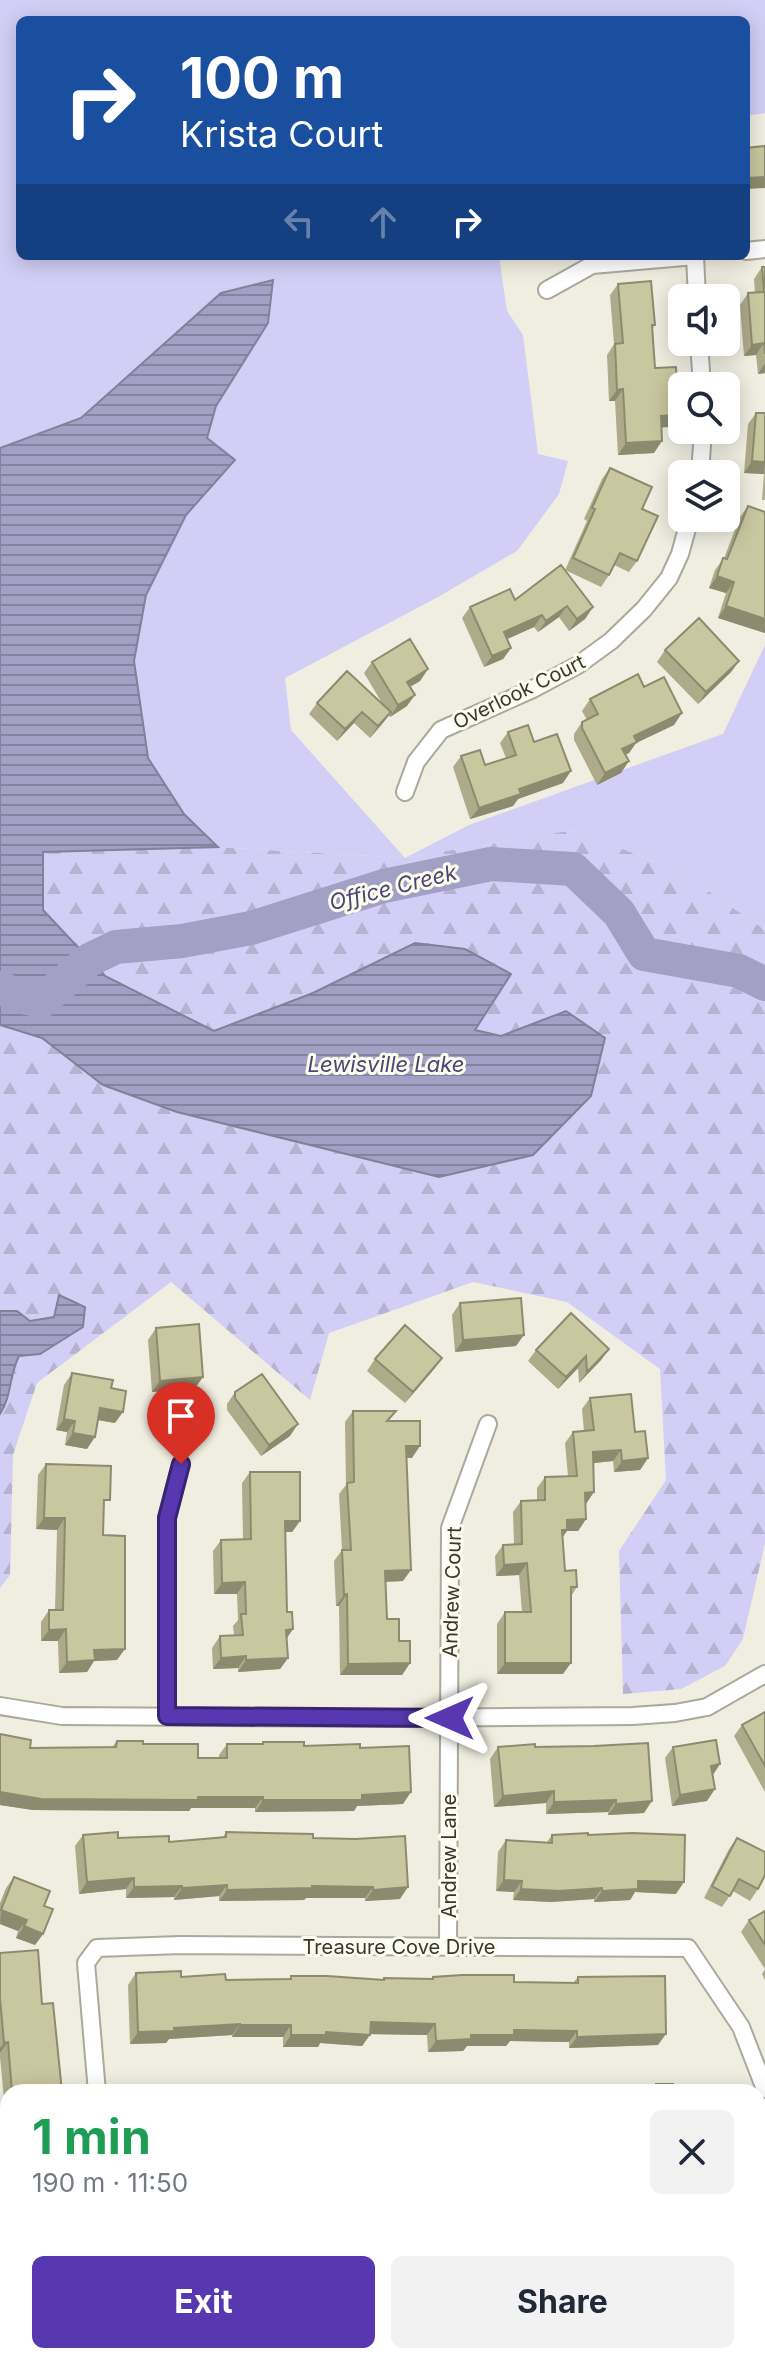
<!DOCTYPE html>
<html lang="en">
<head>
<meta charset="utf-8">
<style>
  body { margin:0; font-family:Inter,sans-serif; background:#f2f2f3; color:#1f2937; height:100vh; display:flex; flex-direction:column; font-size:30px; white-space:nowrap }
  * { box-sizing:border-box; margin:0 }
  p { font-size:26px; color:#747a83 }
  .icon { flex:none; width:44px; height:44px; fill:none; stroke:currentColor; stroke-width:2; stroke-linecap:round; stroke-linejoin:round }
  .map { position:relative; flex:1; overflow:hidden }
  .panel { position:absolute; left:0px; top:2084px; width:766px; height:280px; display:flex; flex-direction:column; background:#fff; border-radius:24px 24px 0 0; box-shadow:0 4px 20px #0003 }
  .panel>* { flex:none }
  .hud { position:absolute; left:16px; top:16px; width:734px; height:244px; border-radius:12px; box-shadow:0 4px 20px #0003; background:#1a4fa0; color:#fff; overflow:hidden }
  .controls { position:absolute; left:668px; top:284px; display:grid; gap:16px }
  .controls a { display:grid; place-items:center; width:72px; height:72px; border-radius:12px; background:#fff; box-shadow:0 4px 20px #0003; font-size:40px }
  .pin { position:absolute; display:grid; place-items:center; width:68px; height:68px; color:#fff; margin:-82px -34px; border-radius:50% 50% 50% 0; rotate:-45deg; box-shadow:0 0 8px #0007 }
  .pin .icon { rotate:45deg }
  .me { position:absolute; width:88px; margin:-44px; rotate:270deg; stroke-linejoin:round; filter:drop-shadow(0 0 6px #0008) }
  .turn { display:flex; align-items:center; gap:28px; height:168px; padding:0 32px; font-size:36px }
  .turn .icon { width:104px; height:104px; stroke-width:2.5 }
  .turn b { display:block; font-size:56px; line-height:68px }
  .lanes { display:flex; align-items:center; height:76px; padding:0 32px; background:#0003; justify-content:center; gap:40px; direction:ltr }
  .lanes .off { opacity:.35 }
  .round { display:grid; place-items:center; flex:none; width:84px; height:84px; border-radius:12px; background:#f2f2f3 }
  .overview { display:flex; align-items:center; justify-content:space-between; height:136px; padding:0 32px }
  h1 { font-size:48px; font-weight:700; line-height:60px; color:#1e9e55 }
  .button { display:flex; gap:16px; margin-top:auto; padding:16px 32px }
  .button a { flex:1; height:92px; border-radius:12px; background:#5838b0; color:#fff; font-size:32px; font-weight:700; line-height:92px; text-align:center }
  .button a+a { background:#f2f2f3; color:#1f2937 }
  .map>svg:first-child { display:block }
  .green { fill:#d2cef5 }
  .forest { fill:url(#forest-firs) }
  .water { fill:url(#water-rules); stroke:#838099; stroke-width:2 }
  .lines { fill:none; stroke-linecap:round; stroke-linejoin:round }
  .river { stroke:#a3a0c5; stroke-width:34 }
  .minor-casing { stroke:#aaaa9c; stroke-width:20 }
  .minor { stroke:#fff; stroke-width:16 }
  .wall { fill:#adab89 }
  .shaded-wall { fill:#8d8b6f }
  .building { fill:#c9c79f; stroke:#8d8b6f; stroke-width:2 }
  .route-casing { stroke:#392472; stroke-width:20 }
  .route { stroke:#5838b0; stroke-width:14 }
  .labels { text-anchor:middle; stroke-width:6; stroke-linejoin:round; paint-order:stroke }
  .street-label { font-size:20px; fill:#383732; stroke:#fcfced }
  .water-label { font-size:22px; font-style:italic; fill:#4d4578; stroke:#fcfced }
</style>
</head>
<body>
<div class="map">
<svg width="765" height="2364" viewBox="0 0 765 2364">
  <defs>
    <pattern id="forest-firs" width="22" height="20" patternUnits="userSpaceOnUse" patternTransform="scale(2)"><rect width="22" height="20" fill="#d2cef5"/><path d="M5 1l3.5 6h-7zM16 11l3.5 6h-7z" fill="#b5b2d2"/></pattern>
    <pattern id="water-rules" width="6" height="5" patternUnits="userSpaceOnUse" patternTransform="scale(2)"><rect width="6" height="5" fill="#a3a0c5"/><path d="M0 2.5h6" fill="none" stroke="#8683a1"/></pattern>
  </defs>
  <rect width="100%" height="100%" fill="#efeee0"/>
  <path class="green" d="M0,0h765v113l-19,3v-96h-726v236h479l8,55 16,24 15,119 30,7 -9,33 -42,57 -79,46 -153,81 6,52 114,128 64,-33 254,-91 42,-89v285l-86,-59 -105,-41 -170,28 -186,-11 -34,-33 -36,-56 -14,-97 12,-66 40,-80 49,-55 -28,-22 9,-32 52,-83 -47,-30 -140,125 -81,30z"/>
  <path class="forest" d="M574,830l105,41 86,59v613l-22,96 -18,27 -44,23 -58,5 -4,-143 47,-71 -6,-111 -93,-67 -94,-20 -144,51 -19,67 -139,-118 -134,101 -24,72 -3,120 -10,13v-563l42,13 61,47 74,27 262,65 127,-166 -65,25 -188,-43 -99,38 -109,-55 -62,-66v-58l175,-5 186,11z"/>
  <path class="water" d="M273,280l-5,43 -52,83 -9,32 28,22 -49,55 -40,80 -12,66 14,97 36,56 34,33 -175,5v58l62,66 109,55 99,-38 102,-50 50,6 46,25 -36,56 26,6 65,-25 39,27 -14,58 -58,59 -94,22 -262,-65 -74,-27 -61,-47 -42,-13v-577l81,-30 140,-125z
    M59,1295l26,12 -2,20 -43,27 -21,2c-10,20 -7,39 -19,58v-103h17l13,10 24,-4z"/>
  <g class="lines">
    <path class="river" d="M0,988l23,9 19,4 47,-41 27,-13 66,-6 69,-13 133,-42 107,-22 82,5 46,44 25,41 95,17 26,13"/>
    <defs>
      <path id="minor" d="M746,251l19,-2
        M695,256l2,42
        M547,290l45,-25 103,-9
        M699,342l3,44
        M700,474l3,-44
        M405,792l11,-30 25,-32 92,-41 45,-24 33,-24 33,-32 25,-31 11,-24 10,-36
        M0,1706l62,10 334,2 237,-2 42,-3 32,-6 58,-33
        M167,1716v-198l14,-54
        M448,1947l2,-419 38,-104
        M97,2092l-11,-129 11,-15 83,-3 508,3 53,79 24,62
        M0,2206h8
        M763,2209l2,-14
        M449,2364v-8"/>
    </defs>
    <use href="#minor" class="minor-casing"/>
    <use href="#minor" class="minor"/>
  </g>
  <path class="wall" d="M762,267h3v106l-7,1 -2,-19 -12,1 -4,-51 8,-12h7l-1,-14z
    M618,284l37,41 -3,4 3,39 16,59h-10l-7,26 -36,2 -3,-54h-6l-2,-46 7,-11 -4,-49z
    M756,413h9v87h-3l2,-26 -20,-1 4,-49z
    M610,468l32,41 -5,52 -8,11 -15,-7 -5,10 -8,12 -36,-17 22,-49 -3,-2 18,-40z
    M748,506l17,127 -47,-15 8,-25 -17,-5 6,-18 9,-12 16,-41z
    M515,600l78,7 -8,12 -16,12 -10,-14 -21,15 -4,-5 -27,12 4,9 -8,11 -19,8 -22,-49 8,-11z
    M665,650l74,11 -8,11 -33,32 -41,-42z
    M372,662l56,7 -8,12 -10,6 -3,19 -17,11 -1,-2 -19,23 -16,-15 -17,18 -28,-27 8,-11h65l-18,-30z
    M644,687l30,38 -38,18 -7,10 -4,2 -4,18 -24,12 -23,-45v-6l8,-12 5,-2 -5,-9 8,-12z
    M508,732l26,10 29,41 -45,16 -5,7 -43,13 -17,-52 8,-11 24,9 21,-7 -6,-15z
    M460,1303l56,43 -61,6 -3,-37z
    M156,1328l47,49 -8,11 -43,4 -4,-52z
    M609,1349l-8,11 -22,23 -1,-15 -20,21 -30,-28 8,-11z
    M442,1358l-8,11 -29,34 -38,-32 8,-12z
    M72,1373l39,15 4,35 -17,-3 -11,29 -22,-4 2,-13 -11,-2 8,-45z
    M235,1392l55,44 -29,20 -34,-46v-6z
    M590,1398l45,34 13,26 -8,12 -26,2 -1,-11 -20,2 -7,41v15l-8,12h-11l-5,7 3,33 12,16 -6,9 -8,78h-66v-50l8,-12h17l-3,-37 -23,1 -1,-20 8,-11 11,-1 -1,-32 8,-11 16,-1v-12l8,-11 23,-1 -3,-33 8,-11 11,-1 -2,-22z
    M353,1411l36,10 23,37h-5l-4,123 -17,1 1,37 23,44 -8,12h-62l-1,-69h-3l-2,-45 8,-11 -3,-56 7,-9 -1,-63z
    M46,1464l58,46 -1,25 14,125 -23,1 -7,11 -28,1 -1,-32h-17v-19l8,-12h6l2,-80 -21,-1 2,-54z
    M250,1472l50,49 -8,11h-7l2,80 6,17 -7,9 2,20 -8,11 -42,3v-4l-25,1 -1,-21 8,-12 14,-1 -1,-9 5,-6 -1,-26h-23l-1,-43 8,-11 22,-1 -1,-56z
    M765,1712v80l-31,-56 8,-11z
    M0,1734l30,14 82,-1 5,-6 26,3 55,14h21v-3l8,-11h35l1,-2 41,4 56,2 43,56 -46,2 -3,5 -99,1v-4h-64l-2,3 -156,-1 -33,-5z
    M498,1747h37l109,66 -36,2v-3l-62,2v-11l-52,4 -4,-48z
    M673,1747l47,17 -7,11 -6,26 -35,5 -7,-48z
    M226,1832l87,6 87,61 -35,2v-3h-59l-2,2 -85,1v-5l-45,4v-3l-48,1v-9l-47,5 -4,-48 8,-11 86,7 54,-5z
    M552,1835h36l88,59 -41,-2 -5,8 -36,2v-3l-43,3 -38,-2 1,-8 -18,-1 2,-39 8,-12 41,2z
    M737,1838l21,51 -8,12 -17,-10 -11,16 -18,-9 25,-49z
    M14,1877l29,57 -8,11 -19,-7 2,-7 -18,-7v-21l6,-15z
    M765,1911v69l-3,-6 3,-5 -24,-37 8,-12z
    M0,1953l42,51 20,88h-54v59h-4l-3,-35 4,-6 -5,-53z
    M136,1973l90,7 63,-1 2,-3 92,4 1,-2 47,1 2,-2 81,5 59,1 5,-6 80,68 -89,3v-6l-59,-1 -4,5h-39l-4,5 -35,1 -1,-17 -57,-1 -8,12 -42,-3 -2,4h-35v-10h-51v-2l-63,4 -3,4 -36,1 -2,-59z"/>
  <path class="shaded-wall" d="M765,177v11l-19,1 1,-11z
    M764,343l-8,12 -12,1 8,-11z
    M765,363v10l-7,1z
    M623,389l-8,12h-6l8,-11z
    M679,415l-8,12 -18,1 8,-12z
    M662,441l-8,12 -36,2 8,-12z
    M752,461l13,1 -1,12 -20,-1z
    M717,576l17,6 -8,11 -17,-5z
    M567,606l-8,11 -21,15 8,-11z
    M726,606l39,13v14l-47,-15z
    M593,607l-8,12 -16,12 8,-12z
    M542,615l-8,12 -38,17 8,-12z
    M511,648l-8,11 -19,8 8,-11z
    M739,661l-8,11 -33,32 8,-12z
    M428,669l-8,12 -21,12 8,-11z
    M415,695l-8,11 -17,11 8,-12z
    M362,712l-8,11 -17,18 8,-12z
    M391,712l-8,11 -13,15 8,-12z
    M682,713l-8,12 -38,18 -7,10 -15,8 20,-25z
    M629,761l-8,12 -24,12 8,-12z
    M571,771l-8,12 -45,16 -5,7 -43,13 9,-11 40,-19z
    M524,1335l-8,11 -61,6 8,-12z
    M609,1349l-8,11 -22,23 8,-11z
    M586,1356l-8,12 -20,21 8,-12z
    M442,1358l-8,11 -29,34 8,-11z
    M203,1377l-8,11 -43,4 8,-11z
    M100,1408l23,4 -8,11 -23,-4z
    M64,1419l11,2 -8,11 -11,-2z
    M298,1424l-8,12 -29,20 8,-11z
    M73,1433l22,4 -8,12 -22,-4z
    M406,1446h14l-8,12h-14z
    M621,1450l-8,11 -28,3 8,-12z
    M648,1458l-8,12 -26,2 8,-11z
    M594,1492l-8,12 -1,-11z
    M44,1518h21l-8,12 -21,-1z
    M586,1519l-8,12h-11l-8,11h-5l13,-22z
    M285,1521h15l-8,11h-15z
    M527,1563l-8,12 -23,1 8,-11z
    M411,1570l-8,11 -26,1 8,-11z
    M245,1582l-8,12h-23l8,-11z
    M347,1594l-8,12h-3l8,-11z
    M66,1629l-8,12h-17l8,-11z
    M293,1629l-8,12 1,-11z
    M125,1649l-8,11 -23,1 -7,11 -28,1 8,-11 27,-12z
    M246,1656l-8,12 -25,1 8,-11z
    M288,1658l-8,11 -42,3 8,-12z
    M410,1663l-8,12h-62l8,-11z
    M505,1663h66l-8,11h-66z
    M720,1764l-8,12 -1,-10z
    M715,1789l-8,12 -35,5 8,-11z
    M554,1791l-8,12 -52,4 9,-11z
    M0,1792l198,5h65l-8,11h-64l-2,3 -156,-1 -33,-5z
    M411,1792l-8,12 -46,2 -3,5 -99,1 8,-12z
    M616,1800l-8,12 -62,2 8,-12z
    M652,1801l-8,12 -36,2 8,-11z
    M134,1878l-8,11 -47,5 8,-12z
    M504,1880l18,1 -8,11 -18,-1z
    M638,1881l46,1 -8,12 -41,-2 -5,8 -36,2 8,-11z
    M227,1885l-8,11 -45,4 8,-12z
    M182,1886l-8,11 -48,1 8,-11z
    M312,1886l61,1 -8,11h-59l-2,2 -85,1 8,-11z
    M408,1887l-8,12 -35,2 8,-11z
    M602,1888l-8,11 -43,3 -38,-2 8,-11z
    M1,1910l26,10 -9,11 -18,-7z
    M24,1926l19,8 -8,11 -19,-7z
    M371,2022l64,2 -8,11 -64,-1z
    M240,2024l-8,11 -63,4 -3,4 -36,1 8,-12 36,-4z
    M240,2025h51l-8,12h-51z
    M514,2030l63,1 -8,11 -59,-1 -4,5h-39l-4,5 -35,1 8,-11 35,-6z
    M326,2032l44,3 -8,11 -42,-3 -2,4h-35l8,-12z
    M666,2034l-8,11 -89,3 8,-11z
    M8,2042l-8,11v-5l4,-5z
    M758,2282h7v10l-1,2h-6z
    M0,2293h8v11h-8z"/>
  <path class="building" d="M765,146v31l-18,1 -1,4v-34z
    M762,267h3v87l-1,-11 -12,2 -4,-52 16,-1z
    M651,281l4,44h-3l3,43 21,-1 3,48 -18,1 1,25 -36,2 -3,-54 -6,1 -2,-46 8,-1 -5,-59z
    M756,413h9v49l-13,-1z
    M610,468l42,19 -10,22 16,7 -21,45 -17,-8 -11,22 -36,-17 22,-49 -3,-1z
    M748,506l17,6v107l-39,-13 8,-24 -17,-6 6,-18 4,1z
    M561,565l32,42 -16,12 -10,-13 -21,15 -4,-6 -38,17 7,16 -19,8 -22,-49 40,-18 5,11z
    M699,618l40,43 -33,31 -41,-42z
    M410,639l18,30 -21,13 8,13 -17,10 -26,-43z
    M347,671l44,41 -13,14 -16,-14 -17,17 -28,-26z
    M638,674l6,13 20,-10 18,36 -48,23 3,6 -15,7 7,12 -24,12 -23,-45v-6l16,-8 -8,-15z
    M528,725l6,17 23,-8 14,37 -52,18 2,5 -42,14 -18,-52 19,-6 5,15 31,-10 -8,-23z
    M521,1298l3,37 -61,5 -3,-37z
    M571,1313l38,36 -22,23 -1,-16 -20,21 -30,-27z
    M199,1324l4,53 -43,4 -4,-53z
    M405,1325l37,33 -29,34 -38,-33z
    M72,1373l41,7 -2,8 15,3 -3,21 -23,-4 -5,29 -22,-4 2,-12 -11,-2z
    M262,1374l36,50 -29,21 -34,-47v-6z
    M631,1394l4,38 10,-1 3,27 -26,3 -1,-11 -28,2 1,40 -9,1 1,26 -19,1v10h-5l3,41 11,-1 1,17h-6v76h-66v-51h26l-4,-49 -23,2 -1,-20 19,-1 -1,-43 24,-1v-23l32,-1 -4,-44 21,-2 -4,-32z
    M353,1411h43l-9,10h33v25h-14l5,124 -26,1 2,48h12v22h11v22l-62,1 -1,-70 -3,1 -2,-45h9l-4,-67 7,-1z
    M46,1464l65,2 -1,34h-6l-1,35 22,1v113l-31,1 1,10 -28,2 -1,-33 -17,1v-20h14l2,-92h-21z
    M250,1472h50v49h-15l2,91h5l1,17 -7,1 2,28 -42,2v-4l-25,2 -1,-22 23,-1 -2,-21h5l-1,-32 -23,1 -1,-43 30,-1z
    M765,1712v54l-23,-41z
    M0,1734l31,6 -1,8 86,-1 1,-6h26v3h55v14h29v-14h36v-2h41v4l56,-2v4l49,-2 2,46 -49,3v5h-99v-3h-65v3l-157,-1 -41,-7z
    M716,1740l4,24 -9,2 4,23 -35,6 -7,-48z
    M648,1743l4,58 -36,3v-4l-62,2v-11l-51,5 -5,-49 37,-3v3l59,-1z
    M118,1832v6l51,-2v6l57,-5v-5l87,2v4l43,1 49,-3 3,51 -35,3v-3l-61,-1v2l-85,2v-5l-45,3v-2l-48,1v-9l-47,4 -4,-47z
    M588,1833v2l44,-2 53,2 -1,47 -46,-1v8l-36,2v-3l-43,3 -38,-2 1,-8 -18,-1 2,-40 46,3v-8z
    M737,1838l28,14v23l-7,14 -19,-10 -9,17 -18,-10z
    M14,1877l36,14 -6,15 9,3 -10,25 -19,-8 3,-6 -26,-10z
    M765,1911v34l-16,-25z
    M38,1950l4,54 11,-1 9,89h-50l-4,-50 -4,1 -4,-45v-45z
    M181,1971v6l44,-3 1,6 65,-1v-3h36l57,4v-2l49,1v-2l29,-2h52v7l64,1v-6l87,-1 1,58 -89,3v-6l-63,-1v5h-43v4l-35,2 -1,-17 -64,-2 -1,13 -44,-3v3h-35v-10h-51v-1l-66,4v3l-36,1 -2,-59z
    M656,2084h17v8h-17z
    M0,2236h8v57h-8z
    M758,2249h7v33h-7z
    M0,2353h8v3h65v3l58,-1v-2h85v8l102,-5v-3h94v8h-412z
    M591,2356v8l105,-4v-3l35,-1 1,2h33v6h-264v-7z"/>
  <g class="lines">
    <defs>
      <path id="route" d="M181,1464l-14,54v198l283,2"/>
    </defs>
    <use href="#route" class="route-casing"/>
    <use href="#route" class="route"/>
  </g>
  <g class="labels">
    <g class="street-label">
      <text transform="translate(519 692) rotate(-26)" y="7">Overlook Court</text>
      <text transform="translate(452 1592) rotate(-88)" y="7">Andrew Court</text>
      <text transform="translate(449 1856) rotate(-90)" y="7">Andrew Lane</text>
      <text x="399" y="1954">Treasure Cove Drive</text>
    </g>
    <g class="water-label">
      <text transform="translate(393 887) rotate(-14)" y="8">Office Creek</text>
      <text x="386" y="1072">Lewisville Lake</text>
    </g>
  </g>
</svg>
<div class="controls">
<a><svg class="icon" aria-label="sound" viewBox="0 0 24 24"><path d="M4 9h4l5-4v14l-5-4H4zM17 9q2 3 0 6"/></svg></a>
<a><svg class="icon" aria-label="search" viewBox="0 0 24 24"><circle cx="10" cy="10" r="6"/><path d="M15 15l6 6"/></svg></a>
<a><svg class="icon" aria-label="layers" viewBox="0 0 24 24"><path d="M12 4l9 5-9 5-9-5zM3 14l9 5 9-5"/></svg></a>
</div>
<div class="pin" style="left:181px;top:1464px;background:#d93025"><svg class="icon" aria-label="arrive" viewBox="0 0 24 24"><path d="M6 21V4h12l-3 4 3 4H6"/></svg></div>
<svg class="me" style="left:450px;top:1718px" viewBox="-20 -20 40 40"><path d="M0-17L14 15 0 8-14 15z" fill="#5838b0" stroke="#fff" stroke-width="4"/></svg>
<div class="hud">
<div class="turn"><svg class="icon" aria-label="right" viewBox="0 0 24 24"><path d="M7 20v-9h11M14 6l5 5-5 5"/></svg><div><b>100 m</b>Krista Court</div></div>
<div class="lanes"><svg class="icon off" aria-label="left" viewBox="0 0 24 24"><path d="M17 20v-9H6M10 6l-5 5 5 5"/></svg><svg class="icon off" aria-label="ahead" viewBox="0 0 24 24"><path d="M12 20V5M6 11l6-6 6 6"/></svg><svg class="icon" aria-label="right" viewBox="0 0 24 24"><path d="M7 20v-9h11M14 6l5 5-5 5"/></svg></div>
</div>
<section class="panel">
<div class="overview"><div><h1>1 min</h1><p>190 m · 11:50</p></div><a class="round"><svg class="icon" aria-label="close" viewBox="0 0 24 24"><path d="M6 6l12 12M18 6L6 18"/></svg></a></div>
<div class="button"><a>Exit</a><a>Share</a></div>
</section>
</div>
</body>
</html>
